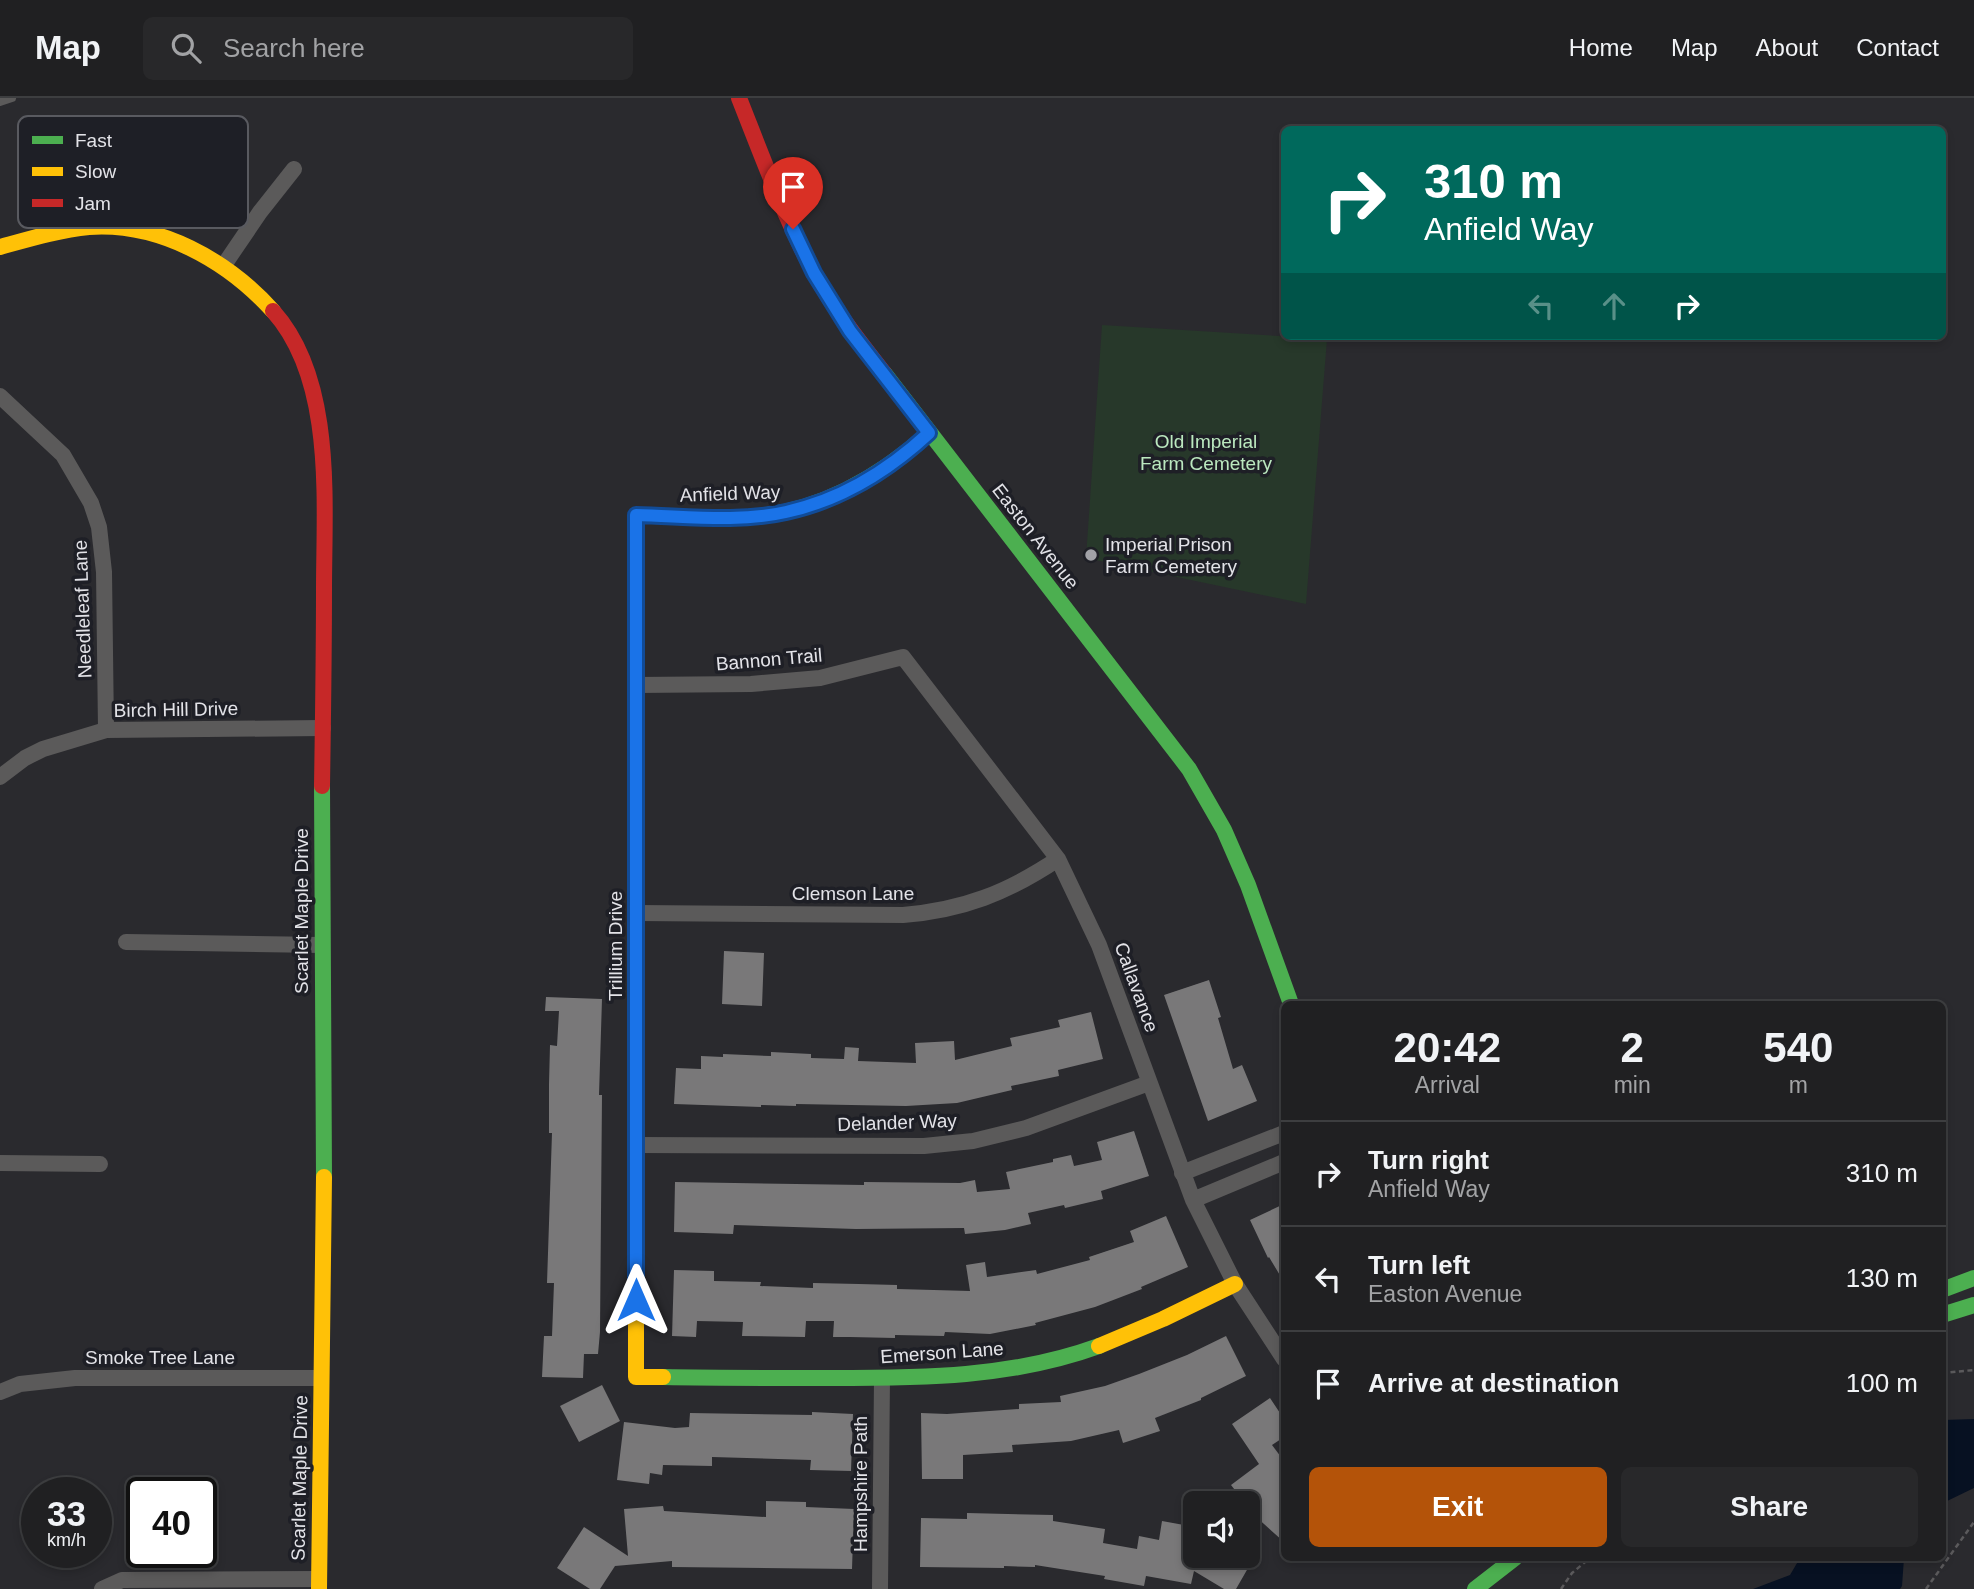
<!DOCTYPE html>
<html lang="en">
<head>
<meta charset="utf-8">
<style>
  body { margin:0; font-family:Helvetica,sans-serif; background:#28282a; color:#f1f3f6; height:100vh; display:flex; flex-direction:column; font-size:26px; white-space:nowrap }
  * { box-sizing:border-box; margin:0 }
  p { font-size:23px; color:#a2a3a5 }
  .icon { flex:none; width:38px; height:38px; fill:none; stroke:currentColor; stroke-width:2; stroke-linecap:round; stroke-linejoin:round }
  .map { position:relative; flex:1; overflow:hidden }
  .sheet { position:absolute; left:1281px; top:903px; width:665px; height:560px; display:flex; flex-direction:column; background:#202022; border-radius:10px; box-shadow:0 4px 10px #0003,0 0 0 2px #3d3e40 }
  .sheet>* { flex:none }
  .top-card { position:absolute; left:1281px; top:28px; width:665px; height:214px; border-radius:10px; box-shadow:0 4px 10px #0003,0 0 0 2px #3d3e40; background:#00695c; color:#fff; overflow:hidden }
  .fabs { position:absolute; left:1183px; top:1393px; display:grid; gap:14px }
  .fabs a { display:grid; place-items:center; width:77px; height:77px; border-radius:10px; background:#202022; box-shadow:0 4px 10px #0003,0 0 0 2px #3d3e40; font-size:35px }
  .speed { position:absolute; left:21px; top:1379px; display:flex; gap:14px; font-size:35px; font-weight:700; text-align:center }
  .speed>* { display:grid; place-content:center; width:91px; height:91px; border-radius:50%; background:#202022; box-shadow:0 4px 10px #0003,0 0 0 2px #3d3e40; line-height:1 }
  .speed small { font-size:18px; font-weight:400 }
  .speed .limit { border:4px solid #111; border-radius:10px; background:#fff; color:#111 }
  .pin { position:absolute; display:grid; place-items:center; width:60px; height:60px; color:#fff; margin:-72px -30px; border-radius:50% 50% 50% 0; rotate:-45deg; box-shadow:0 0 7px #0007 }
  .pin .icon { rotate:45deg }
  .me { position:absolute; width:77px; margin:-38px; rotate:0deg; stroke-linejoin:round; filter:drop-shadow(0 0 5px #0008) }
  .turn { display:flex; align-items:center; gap:24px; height:147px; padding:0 28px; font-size:32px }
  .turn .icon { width:91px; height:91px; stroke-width:2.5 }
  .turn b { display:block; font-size:49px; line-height:60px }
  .lanes { display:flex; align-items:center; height:66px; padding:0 28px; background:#0003; justify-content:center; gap:35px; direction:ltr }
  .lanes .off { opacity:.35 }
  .eta { display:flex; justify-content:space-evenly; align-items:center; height:119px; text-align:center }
  .eta b { font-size:42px; font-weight:700; line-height:49px }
  .primary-button { display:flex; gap:14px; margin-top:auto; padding:14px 28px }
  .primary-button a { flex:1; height:80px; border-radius:10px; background:#b45309; color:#fff; font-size:28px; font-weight:700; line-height:80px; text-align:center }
  .primary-button a+a { background:#28282a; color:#f1f3f6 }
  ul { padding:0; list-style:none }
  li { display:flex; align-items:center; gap:21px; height:105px; padding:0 28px; border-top:2px solid #3d3e40 }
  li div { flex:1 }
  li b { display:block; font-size:26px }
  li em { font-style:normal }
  header { display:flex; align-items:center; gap:42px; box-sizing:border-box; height:98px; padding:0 35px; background:#202022; border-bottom:2px solid #3d3e40 }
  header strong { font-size:33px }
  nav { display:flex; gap:38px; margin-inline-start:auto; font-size:24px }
  .search { width:490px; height:63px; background:#28282a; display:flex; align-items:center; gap:18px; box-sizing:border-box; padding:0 24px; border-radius:10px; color:#a2a3a5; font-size:26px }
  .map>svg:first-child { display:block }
  .green { fill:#27382a }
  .water { fill:#071122 }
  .building { fill:#797879 }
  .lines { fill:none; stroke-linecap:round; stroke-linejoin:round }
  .path { stroke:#5b5a5c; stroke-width:2.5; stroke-dasharray:5 3.5; stroke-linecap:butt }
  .lane { stroke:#5b5a5a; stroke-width:8 }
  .street { stroke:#5b5a5a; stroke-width:16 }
  .fast { stroke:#4caf50; stroke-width:16 }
  .slow { stroke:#ffc107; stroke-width:16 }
  .jam { stroke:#c62828; stroke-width:16 }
  .route-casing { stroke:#114b97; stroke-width:18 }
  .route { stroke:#1a73e8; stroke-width:12 }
  .poi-dot { fill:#a2a2a7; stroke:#1e1f26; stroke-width:2.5 }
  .labels { text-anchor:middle; stroke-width:7; stroke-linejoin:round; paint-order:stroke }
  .park-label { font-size:19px; fill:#bbe8bf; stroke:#1e1f26 }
  .street-label { font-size:19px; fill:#e3e3e8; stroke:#1e1f26 }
  .poi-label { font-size:19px; fill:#e3e3e8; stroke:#1e1f26; text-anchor:start }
  .key { fill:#1e1f26; stroke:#595a60; stroke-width:2 }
  .key-label { font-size:19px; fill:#e3e3e8 }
</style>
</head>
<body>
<header>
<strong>Map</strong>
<div class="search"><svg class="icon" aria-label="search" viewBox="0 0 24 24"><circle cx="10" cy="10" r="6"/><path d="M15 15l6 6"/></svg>Search here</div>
<nav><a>Home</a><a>Map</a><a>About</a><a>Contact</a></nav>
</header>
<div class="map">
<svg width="1974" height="1491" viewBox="0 0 1974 1491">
  <rect width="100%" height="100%" fill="#2a2a2e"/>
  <path class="green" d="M1102,227l225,14 -21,265 -220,-46z"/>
  <path class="water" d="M1974,1321v69l-31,15v-83z
    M1800,1460h104l-2,28 -2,3h-147l37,-14z"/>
  <path class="building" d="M724,853l40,2 -2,53 -40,-2z
    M1209,882l12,37 -3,1 15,51 9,-4 15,36 -49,20 -44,-126z
    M546,899l56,2 -3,96h3l-2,237 -2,22h-14l-1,24 -41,-1 2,-41h8l2,-53h-7l5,-150h-3v-49l1,-39 7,1 2,-35h-14z
    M1091,914l12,47 -45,11 1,6 -48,10 1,4 -55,13 -51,3 -110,-2v2l-35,-1v2l-87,-3 2,-36 25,1v-13l22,1v-3l48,2v-4l40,2v4l33,1 1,-12 14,1 -1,13 58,2 -1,-20 39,-2 1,19 57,-14 -2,-8 50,-11 -2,-7z
    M1134,1033l15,45 -48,15 2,8 -38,9 -1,-3 -36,8 3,11 -26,6 -40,4 -1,-6 -108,1 -122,-4 -1,9 -59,-2 1,-50 189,3v-3l96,1 15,-3 2,12 33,-3 -4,-17 47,-10v-3l18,-4 3,11 28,-6 -5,-18z
    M1284,1106v78l-15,-25 -1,1 -18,-38z
    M1166,1118l22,51 -47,20 1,2 -47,18 -60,16 1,2 -46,9 -45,-2 -1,4 -49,-1v3l-45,-1h-17l1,-16h-28l-1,16 -63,-1 1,-14 -46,-1 -1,16 -24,-1 2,-66 40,1v10l47,1 -1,4 53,2v-5l46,1 38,1v4l73,2 -4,-26 19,-3 2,15 49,-7 1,4 53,-14 -1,-3 45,-15 -4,-11z
    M1226,1238l20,40 -45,22v2l-46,18 5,13 -37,12 -4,-13 -48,11 -59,4 1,7 -50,3v24h-41l-1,-66 26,1 72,-5v-5l42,-2 -1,-6 45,-10 34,-12 48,-19z
    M602,1287l18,36 -41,21 -19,-36z
    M1270,1300l14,21v18l-12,8 12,16v81l-30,-27 -6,-8v-4h-3l-14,-18 28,-21 -27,-40z
    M812,1314l41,2 -2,57 -41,-1 1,-10 -99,-3v9l-49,-1 -1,10 -12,-2 -1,11 -32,-4 7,-58 51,6 14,-1 1,-14 122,2z
    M766,1403l40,1v5l48,2 -2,60 -180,-2v-6l-57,5 -15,23h-10l-33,-21 27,-41 44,29 -4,-47 39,-3 1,5 102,6z
    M967,1415l86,2v6l52,8 -2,14 34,6 2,-13 20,4 3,-19 33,6v29h60l-19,33h-12l-30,-18 -3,13 -45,-8 -2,10 -40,-7 1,-3 -70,-11v2l-31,-1v2l-84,-1 1,-49 46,1z"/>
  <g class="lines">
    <path class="path" d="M1942,1275l32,-3
      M1561,1491l11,-16 18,-15
      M1926,1491l48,-67"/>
    <path class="lane" d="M0,4l12,-4"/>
    <path class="street" d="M224,167l36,-53 34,-43
      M0,298l63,59 28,48 8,24 5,45 2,158
      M636,587l115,-1 69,-6 83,-21 155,202 41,86 94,255 42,84 49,75
      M0,679l25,-19 18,-9 63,-19 217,-2
      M636,815l267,2c60,-5 104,-22 155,-56
      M126,844l195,3
      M636,1047l288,1 49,-5 53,-13 123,-45
      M0,1065l100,1
      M1182,1075l102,-40
      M1193,1102l91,-38
      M0,1294l20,-8 55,-6h246
      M102,1491l20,-9 197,-1
      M880,1491l2,-211"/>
    <path class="fast" d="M884,275l305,396 35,61 24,55 43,119
      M322,688l2,391
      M636,771v-354c37,1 75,5 112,2 70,-4 129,-38 181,-84
      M1942,1192l32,-12
      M1942,1217l32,-10
      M663,1279c56,1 111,1 167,1 92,0 181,0 269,-32
      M1475,1491l40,-31"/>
    <path class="slow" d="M0,149c29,-8 59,-17 89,-20 70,-5 138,33 184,84
      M636,771v508h27
      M1099,1248l64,-27 72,-35
      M319,1491l5,-412"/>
    <path class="jam" d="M739,0c23,58 45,118 74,173 20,37 46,70 71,102
      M273,213c62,69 51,191 51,278 0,66 -1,131 -2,197"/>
  </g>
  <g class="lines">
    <defs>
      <path id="route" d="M636,1202v-785c49,1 102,8 150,-3 55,-12 102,-41 143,-79l-79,-102 -36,-58 -21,-44"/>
    </defs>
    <use href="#route" class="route-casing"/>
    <use href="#route" class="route"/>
  </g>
  <circle class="poi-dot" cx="1091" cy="457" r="7"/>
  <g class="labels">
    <g class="park-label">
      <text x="1206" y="350">Old Imperial<tspan x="1206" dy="22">Farm Cemetery</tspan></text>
    </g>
    <g class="street-label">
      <text transform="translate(730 395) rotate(-2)" y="7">Anfield Way</text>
      <text transform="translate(1036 438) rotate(52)" y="7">Easton Avenue</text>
      <text transform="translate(82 511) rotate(-92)" y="7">Needleleaf Lane</text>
      <text transform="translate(769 561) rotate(-5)" y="7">Bannon Trail</text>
      <text transform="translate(176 611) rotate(-1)" y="7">Birch Hill Drive</text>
      <text x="853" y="802">Clemson Lane</text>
      <text transform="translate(301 813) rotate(-90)" y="7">Scarlet Maple Drive</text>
      <text transform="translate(615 848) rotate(-90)" y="7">Trillium Drive</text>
      <text transform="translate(1137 889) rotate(70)" y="7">Callavance</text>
      <text transform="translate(897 1024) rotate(-2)" y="7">Delander Way</text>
      <text transform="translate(942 1254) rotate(-4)" y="7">Emerson Lane</text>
      <text x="160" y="1266">Smoke Tree Lane</text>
      <text transform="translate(299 1380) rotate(-89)" y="7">Scarlet Maple Drive</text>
      <text transform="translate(860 1386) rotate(-90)" y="7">Hampshire Path</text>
    </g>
    <g class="poi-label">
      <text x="1105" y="453">Imperial Prison<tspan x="1105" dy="22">Farm Cemetery</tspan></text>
    </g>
  </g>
  <rect x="18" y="18" width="230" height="112" rx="10" class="key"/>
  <rect x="32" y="38" width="31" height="8" fill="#4caf50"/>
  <rect x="32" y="69" width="31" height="9" fill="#ffc107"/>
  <rect x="32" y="101" width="31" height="8" fill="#c62828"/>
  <g class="key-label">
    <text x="75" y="49">Fast</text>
    <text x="75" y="80">Slow</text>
    <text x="75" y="112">Jam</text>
  </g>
</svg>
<div class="fabs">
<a><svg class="icon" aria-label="sound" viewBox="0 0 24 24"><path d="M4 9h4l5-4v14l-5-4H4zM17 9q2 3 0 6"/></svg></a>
</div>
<div class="speed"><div>33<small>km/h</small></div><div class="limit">40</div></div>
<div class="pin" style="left:793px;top:131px;background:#d93025"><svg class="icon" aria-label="arrive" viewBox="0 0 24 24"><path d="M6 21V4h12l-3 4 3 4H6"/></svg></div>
<svg class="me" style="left:636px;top:1202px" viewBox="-20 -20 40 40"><path d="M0-17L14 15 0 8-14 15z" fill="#1a73e8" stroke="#fff" stroke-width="4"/></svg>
<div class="top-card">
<div class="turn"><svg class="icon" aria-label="right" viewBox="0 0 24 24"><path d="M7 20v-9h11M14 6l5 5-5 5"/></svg><div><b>310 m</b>Anfield Way</div></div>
<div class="lanes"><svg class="icon off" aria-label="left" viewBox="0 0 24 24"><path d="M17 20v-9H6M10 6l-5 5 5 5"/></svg><svg class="icon off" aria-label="ahead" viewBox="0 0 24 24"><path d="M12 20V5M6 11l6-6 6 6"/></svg><svg class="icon" aria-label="right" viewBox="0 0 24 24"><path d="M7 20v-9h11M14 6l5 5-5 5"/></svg></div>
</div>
<section class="sheet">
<div class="eta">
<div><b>20:42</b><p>Arrival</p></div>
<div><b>2</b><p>min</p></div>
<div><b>540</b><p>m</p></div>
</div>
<ul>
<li><svg class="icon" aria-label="right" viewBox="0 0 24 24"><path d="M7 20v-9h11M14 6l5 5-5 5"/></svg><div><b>Turn right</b><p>Anfield Way</p></div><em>310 m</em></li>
<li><svg class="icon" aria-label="left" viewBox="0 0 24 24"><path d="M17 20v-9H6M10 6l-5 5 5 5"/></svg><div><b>Turn left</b><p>Easton Avenue</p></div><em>130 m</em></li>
<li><svg class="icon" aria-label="arrive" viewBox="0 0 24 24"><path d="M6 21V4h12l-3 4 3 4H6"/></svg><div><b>Arrive at destination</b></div><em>100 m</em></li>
</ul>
<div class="primary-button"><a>Exit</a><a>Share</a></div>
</section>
</div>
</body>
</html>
